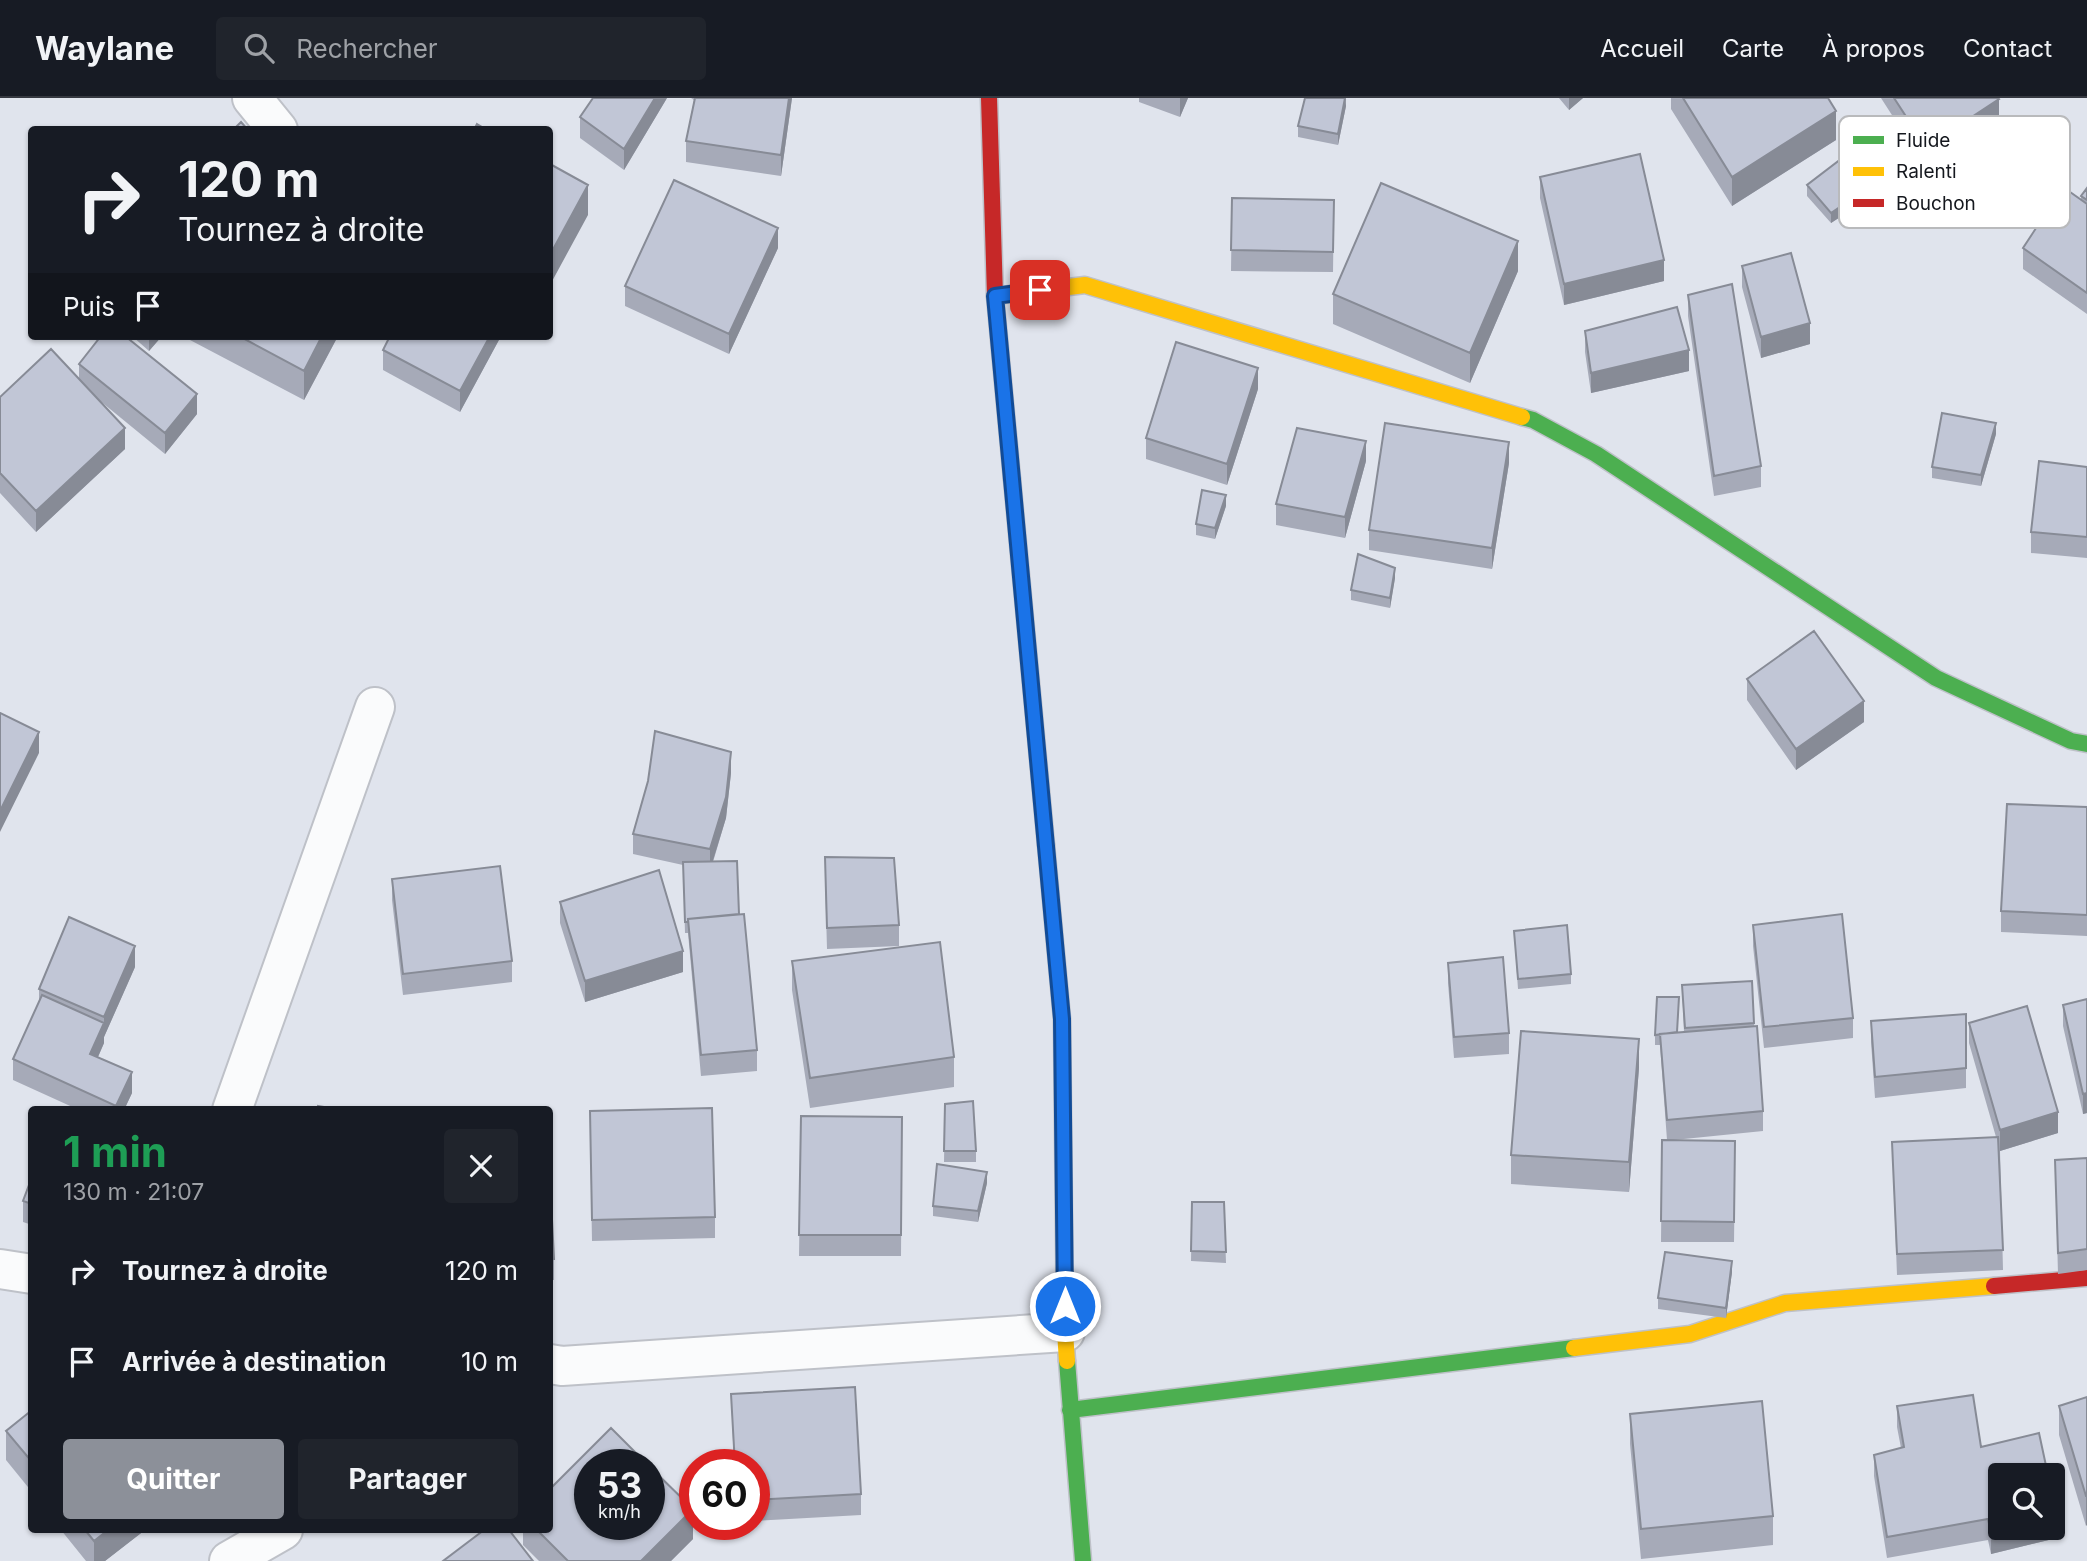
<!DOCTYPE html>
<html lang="fr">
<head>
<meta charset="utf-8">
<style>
  body { margin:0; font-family:Inter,sans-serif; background:#20242c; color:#f1f3f6; height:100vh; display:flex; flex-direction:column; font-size:26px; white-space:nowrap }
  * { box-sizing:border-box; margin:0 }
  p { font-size:23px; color:#9ea1a6 }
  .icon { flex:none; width:38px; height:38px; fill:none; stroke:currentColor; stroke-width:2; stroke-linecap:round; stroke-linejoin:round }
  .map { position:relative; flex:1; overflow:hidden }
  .panel { position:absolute; left:28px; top:1008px; width:525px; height:427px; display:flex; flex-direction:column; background:#171b24; border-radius:7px; box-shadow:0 2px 5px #0004 }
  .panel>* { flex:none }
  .hud { position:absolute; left:28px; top:28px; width:525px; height:214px; border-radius:7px; box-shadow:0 2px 5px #0004; background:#171b24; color:#f1f3f6; overflow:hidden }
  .buttons { position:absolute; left:1988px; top:1365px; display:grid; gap:14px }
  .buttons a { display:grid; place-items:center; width:77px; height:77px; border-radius:7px; background:#171b24; box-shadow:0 2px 5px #0004; font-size:35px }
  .speed { position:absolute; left:574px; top:1351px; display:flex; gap:14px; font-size:35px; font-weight:700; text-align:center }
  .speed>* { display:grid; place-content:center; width:91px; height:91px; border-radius:50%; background:#171b24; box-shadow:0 2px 5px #0004; line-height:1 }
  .speed small { font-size:18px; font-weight:400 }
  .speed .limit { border:10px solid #d22; background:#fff; color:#111 }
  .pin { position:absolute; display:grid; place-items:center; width:60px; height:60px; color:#fff; margin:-30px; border-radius:14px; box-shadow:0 4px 10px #0006 }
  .me { position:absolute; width:77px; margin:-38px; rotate:0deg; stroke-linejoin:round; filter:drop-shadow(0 0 5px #0008) }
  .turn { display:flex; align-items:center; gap:24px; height:147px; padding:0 35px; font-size:32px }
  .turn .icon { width:91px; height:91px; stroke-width:2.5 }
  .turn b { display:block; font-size:49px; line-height:60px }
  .then { display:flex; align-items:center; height:66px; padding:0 35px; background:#0003; gap:14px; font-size:26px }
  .round { display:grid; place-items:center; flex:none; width:74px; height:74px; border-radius:7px; background:#20242c }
  .overview { display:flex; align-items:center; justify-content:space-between; height:119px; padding:0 35px }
  h1 { font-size:42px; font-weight:700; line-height:52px; color:#1e9e55 }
  .cta { display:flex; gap:14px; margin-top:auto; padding:14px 35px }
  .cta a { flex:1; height:80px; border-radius:7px; background:#8c9099; color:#fff; font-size:28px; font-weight:700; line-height:80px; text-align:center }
  .cta a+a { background:#20242c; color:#f1f3f6 }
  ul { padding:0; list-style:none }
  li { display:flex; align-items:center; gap:21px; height:91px; padding:0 35px }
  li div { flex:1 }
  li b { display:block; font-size:26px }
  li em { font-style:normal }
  header { display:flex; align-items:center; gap:42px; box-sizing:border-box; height:98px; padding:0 35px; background:#171b24; border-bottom:2px solid #363941 }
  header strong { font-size:33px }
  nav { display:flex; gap:38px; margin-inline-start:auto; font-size:24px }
  .search { width:490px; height:63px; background:#20242c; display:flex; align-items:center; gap:18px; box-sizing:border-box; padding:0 24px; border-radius:7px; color:#9ea1a6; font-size:26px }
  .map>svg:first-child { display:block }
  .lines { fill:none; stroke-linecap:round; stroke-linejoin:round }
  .street-casing { stroke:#bec1c8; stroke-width:42 }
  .fast-casing { stroke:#bec1c8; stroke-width:19 }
  .slow-casing { stroke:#bec1c8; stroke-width:19 }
  .jam-casing { stroke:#bec1c8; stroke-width:19 }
  .street { stroke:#fafbfc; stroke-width:38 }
  .fast { stroke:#4caf50; stroke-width:16 }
  .slow { stroke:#ffc107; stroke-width:16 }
  .jam { stroke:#c62828; stroke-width:16 }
  .wall { fill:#a6aab8 }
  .shaded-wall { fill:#878b96 }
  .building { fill:#c1c6d6; stroke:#878b96; stroke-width:2 }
  .route-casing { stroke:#114b97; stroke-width:18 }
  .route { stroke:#1a73e8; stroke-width:12 }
  .key { fill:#fff; stroke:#b9babc; stroke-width:2 }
  .key-label { font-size:19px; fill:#15181e }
</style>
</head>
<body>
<header>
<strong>Waylane</strong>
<div class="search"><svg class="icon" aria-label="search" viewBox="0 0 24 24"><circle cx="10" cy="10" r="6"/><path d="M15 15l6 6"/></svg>Rechercher</div>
<nav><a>Accueil</a><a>Carte</a><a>À propos</a><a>Contact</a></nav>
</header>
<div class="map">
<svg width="2087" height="1463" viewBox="0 0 2087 1463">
  <rect width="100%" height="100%" fill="#e0e4ed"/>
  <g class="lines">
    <defs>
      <path id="street" d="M252,0l26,32
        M232,1012l143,-403
        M0,1171l32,5
        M550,1266l12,2 503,-34
        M229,1463l54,-31"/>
      <path id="fast" d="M1522,319l11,3 63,34 340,224 135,63 16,3
        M1012,381l34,366
        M1067,1263l16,200
        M1070,1312l504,-62"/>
      <path id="slow" d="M995,198l90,-11 437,132
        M1046,747l16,174 3,313 2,29
        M1574,1250l116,-14 95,-31 209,-17"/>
      <path id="jam" d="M989,0l6,198 17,183
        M1994,1188l93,-8"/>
    </defs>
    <use href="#street" class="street-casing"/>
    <use href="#fast" class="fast-casing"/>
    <use href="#slow" class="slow-casing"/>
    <use href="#jam" class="jam-casing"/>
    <use href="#street" class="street"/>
    <use href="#fast" class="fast"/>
    <use href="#slow" class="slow"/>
    <use href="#jam" class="jam"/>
  </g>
  <path class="wall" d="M667,0l-43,72 -44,-32v-21z
    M691,0h101l-11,78 -95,-14v-21l8,-41z
    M1139,0h49l-8,19 -41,-15z
    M1346,0v8l-8,39 -40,-8v-11z
    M1559,0h24l-14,12z
    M1671,0h157l8,42 -104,66 -61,-97z
    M1881,0h117l1,22 -73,48z
    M1540,79l124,104 -100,24 -24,-107z
    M1807,87l56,17 -32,21 -24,-27z
    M2087,90v126l-64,-45v-21l58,-49v-3z
    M1232,100l102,2 -1,72 -102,-1z
    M778,150l-49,106 -104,-48v-20z
    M1742,168l68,78 -49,14 -19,-71z
    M1518,173l-48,112 -137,-59v-30z
    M1688,197l73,171v21l-47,9 -26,-180z
    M1585,233l104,40 -98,22 -6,-41z
    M132,238h30l-13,15z
    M190,238h148l-34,64 -114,-60z
    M500,238v2l-40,74 -77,-42v-20z
    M79,266l118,50 -32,40 -66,-54 26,49 -89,83 -36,-39v-96l79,-18z
    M1258,291l-31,96 -81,-26v-21z
    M1996,336l-15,52 -49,-8v-11z
    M1366,363l-21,77 -69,-13v-21z
    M1509,365l-17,106 -123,-19v-20z
    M2087,369v91l-56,-5v-21z
    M1226,408l-11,33 -19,-4v-11z
    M1395,480l-5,30 -39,-8v-10z
    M1747,581l117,43 -68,48 -49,-70z
    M731,675l-5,45 -13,44 26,52 18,136v21l-56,5 -13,-143h-3l-2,-68 -50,-11v-20z
    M2087,709v129l-86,-4v-21z
    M825,780l74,47v21l-72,3z
    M392,781l120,82v21l-109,13 -11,-95z
    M560,804l123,70 -98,30 -25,-79z
    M1753,827l100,93v20l-89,10 -11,-102z
    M1514,833l57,43v10l-53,5z
    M792,863l162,96v30l-144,21 -18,-118z
    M1448,865l61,70v21l-55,4 -6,-75z
    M135,869l-31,70v6l-6,14 34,36 -8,17h-45l-66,-30v-21l26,-55v-15z
    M1682,887l72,38 9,88v20l-89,9 61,22 -1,80h-73l1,-102h5l-7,-95h-5v-10l24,-28 -2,25h7z
    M2087,901v114l-4,1 -20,-88v-21z
    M1966,916v74l-91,10 -4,-56v-21z
    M1969,925l89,110 -58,18 3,119 -106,5 -5,-133 104,-5 -27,-94z
    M1639,970l-10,124 -118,-8v-29z
    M945,1006l31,47v11h-32z
    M801,1018l101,1 -1,139h-102z
    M590,1034l125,85v21l-123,3z
    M2087,1060v112l-29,4 -3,-114z
    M32,1079v48l-9,-3v-21z
    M550,1082l4,79v21h-4z
    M987,1085l-9,39 -45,-6v-10z
    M1192,1104h32l2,61 -35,-2z
    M1732,1174l-6,46 -68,-9v-11z
    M731,1296l130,100v21l-107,6v-56h-20z
    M2087,1299l-1,129 -27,-91v-29z
    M1897,1308l84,41 76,91 -66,16 -3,-14 -101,18 -13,-82v-21l27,-7 -4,-21z
    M32,1312v82l-26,-32v-29z
    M1630,1316l143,102v29l-132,14 -11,-115z
    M61,1432h84l-40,31h-19z
    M523,1432h27l143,9 -22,22h-132l-16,-16z"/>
  <path class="shaded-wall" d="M655,0h12l-43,72v-21z
    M789,0h3l-11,78v-21z
    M1180,0h8l-8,19z
    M1345,0l1,8 -8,39v-11z
    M1569,0h14l-14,12z
    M1999,1v21l-73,48v-21z
    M1836,13v29l-104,66v-29z
    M588,87v30l-38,70v-30z
    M1863,93v11l-32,21v-10z
    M778,130v20l-49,106v-20z
    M1518,143v30l-48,112v-30z
    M1664,162v21l-100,24v-21z
    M1810,225v21l-49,14v-21z
    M149,238h13l-13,15z
    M322,238h16l-34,64v-29z
    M490,238h10v2l-40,74v-21z
    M1689,252v21l-98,22v-20z
    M1258,270v21l-31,96v-21z
    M197,296v20l-32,40v-21z
    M1996,325v11l-15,52v-11z
    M125,330v21l-89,83v-21z
    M1366,343v20l-21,77v-21z
    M1509,344v21l-17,106v-21z
    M1226,397v11l-11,33v-11z
    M1395,470v10l-5,30v-10z
    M1864,603v21l-68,48v-21z
    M39,634v21l-39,79v-21z
    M731,654v21l-5,45 -16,52v-21z
    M135,848v21l-31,70v6l-14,32v-21l14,-30v-7z
    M683,853v21l-98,30v-21z
    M1639,941v29l-10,124v-30z
    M132,974v21l-8,17h-8v-4z
    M2087,995v20l-4,1v-20z
    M2058,1014v21l-58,18v-21z
    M987,1074v11l-9,39v-11z
    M1732,1163v11l-6,46v-10z
    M2086,1398h1v29l-1,1z
    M693,1411v30l-22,22h-30z
    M2057,1419v21l-66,16v-21l23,-5h39v-10z
    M108,1432h37l-40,31h-11v-20z"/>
  <path class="building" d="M593,0h62l-31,51 -44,-32z
    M695,0h94l-8,57 -95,-14z
    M1305,0h40l-7,36 -40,-8z
    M1683,0h145l8,13 -104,66z
    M1894,0h104l1,1 -73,48z
    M241,24l7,8h-15z
    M477,26l10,6h-13z
    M1640,56l24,106 -100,24 -24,-107z
    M1841,61l22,32 -32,22 -24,-28z
    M550,66l38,21 -38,70z
    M674,82l104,48 -49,106 -104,-48z
    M1381,85l137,58 -48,112 -137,-59z
    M2063,89l24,17v89l-64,-45z
    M2087,90v12l-6,-4z
    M1232,100l102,2 -1,52 -102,-2z
    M1791,155l19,70 -49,14 -19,-71z
    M1732,186l29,182 -47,10 -26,-181z
    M1677,209l12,43 -98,23 -6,-42z
    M101,238h24l72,58 -32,39 -86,-69z
    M239,238h83l-18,35z
    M390,238h100l-30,55 -77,-41z
    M1176,244l82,26 -31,96 -81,-26z
    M51,251l74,79 -89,83 -36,-38v-76z
    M1942,315l54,10 -15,52 -49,-8z
    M1385,325l124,19 -17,106 -123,-18z
    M1297,330l69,13 -21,76 -69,-13z
    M2039,363l48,6v70l-56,-5z
    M1202,392l24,5 -11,33 -19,-4z
    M1358,456l37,14 -5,30 -39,-8z
    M1814,533l50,70 -68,48 -49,-70z
    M0,615l39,19 -39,79z
    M655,633l76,21 -5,45 -16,52 -77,-15 15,-53z
    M2007,706l80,3v108l-86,-4z
    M825,759l69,1 5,67 -72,3z
    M737,763l2,53 -51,5v3h-3l-2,-60z
    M500,768l12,95 -109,13 -11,-95z
    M659,772l24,81 -98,30 -25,-79z
    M744,816l13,136 -56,5 -13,-136z
    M1842,816l11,104 -89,9 -11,-102z
    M69,819l66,29 -31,71 -65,-28z
    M1567,827l4,49 -53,5 -4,-48z
    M940,844l14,115 -144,21 -18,-117z
    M1503,859l6,76 -55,4 -6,-74z
    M1752,883l2,42 -69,5 -3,-43z
    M42,897l62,28 -14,31 42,18 -16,34 -103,-47z
    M1657,899h22l-2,35 -22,3z
    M2087,901v94l-4,1 -20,-89z
    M2027,908l31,106 -58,18 -31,-107z
    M1966,916v54l-91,9 -4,-56z
    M1757,928l6,85 -96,9 -7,-86z
    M1521,933l118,8 -10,123 -118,-7z
    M973,1003l3,50h-32l1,-47z
    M318,1008l24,4h-25z
    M545,1009v3h-37z
    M712,1010l3,109 -123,3 -2,-109z
    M801,1018l101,1 -1,118h-102z
    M1998,1039l5,113 -106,4 -5,-112z
    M1662,1042l73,1 -1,81 -73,-1z
    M2087,1060v91l-29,4 -3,-93z
    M937,1066l50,8 -9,39 -45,-5z
    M32,1079v27l-9,-3z
    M550,1082l4,79h-4z
    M1192,1104h32l2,50 -35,-1z
    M1665,1154l67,9 -6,47 -68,-10z
    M855,1289l6,107 -107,6v-35h-19l-4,-71z
    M1973,1297l8,52 58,-14 9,42h-48v53h14l-23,5 -3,-14 -101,18 -13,-82 30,-8 -7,-41z
    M2087,1299v99h-1l-27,-90z
    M1762,1303l11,115 -132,13 -11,-115z
    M32,1312v52l-26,-31z
    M611,1330l37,37h-58v59h59v-58l44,43 -52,52h-73l-31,-31h13v-41z
    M2053,1398l4,21 -4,1z
    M85,1432h23l-14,11z
    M484,1432h25l24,31h-90z"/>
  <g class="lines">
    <defs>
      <path id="route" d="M1040,192l-45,6 67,723 3,287"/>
    </defs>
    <use href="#route" class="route-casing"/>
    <use href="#route" class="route"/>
  </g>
  <rect x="1839" y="18" width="231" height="112" rx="10" class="key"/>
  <rect x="1853" y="38" width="31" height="8" fill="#4caf50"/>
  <rect x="1853" y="69" width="31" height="9" fill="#ffc107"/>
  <rect x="1853" y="101" width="31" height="8" fill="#c62828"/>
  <g class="key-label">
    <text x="1896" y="49">Fluide</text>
    <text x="1896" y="80">Ralenti</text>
    <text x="1896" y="112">Bouchon</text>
  </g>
</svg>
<div class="buttons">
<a><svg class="icon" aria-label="search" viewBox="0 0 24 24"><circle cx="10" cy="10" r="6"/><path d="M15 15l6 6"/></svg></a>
</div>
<div class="speed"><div>53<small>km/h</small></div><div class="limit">60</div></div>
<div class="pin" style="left:1040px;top:192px;background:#d93025"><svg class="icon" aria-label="arrive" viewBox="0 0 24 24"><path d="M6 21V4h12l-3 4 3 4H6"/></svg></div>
<svg class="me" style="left:1065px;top:1208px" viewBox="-20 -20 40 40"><circle r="17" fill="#1a73e8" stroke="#fff" stroke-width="3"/><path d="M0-11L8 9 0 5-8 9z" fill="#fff"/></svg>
<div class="hud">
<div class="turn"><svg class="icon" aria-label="right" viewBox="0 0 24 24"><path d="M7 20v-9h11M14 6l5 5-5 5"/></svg><div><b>120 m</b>Tournez à droite</div></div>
<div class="then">Puis<svg class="icon" aria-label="arrive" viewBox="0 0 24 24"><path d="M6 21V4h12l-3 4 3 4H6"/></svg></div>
</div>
<section class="panel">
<div class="overview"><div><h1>1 min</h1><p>130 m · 21:07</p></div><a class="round"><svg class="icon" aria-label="close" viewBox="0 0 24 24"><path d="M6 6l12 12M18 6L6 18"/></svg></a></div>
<ul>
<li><svg class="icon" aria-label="right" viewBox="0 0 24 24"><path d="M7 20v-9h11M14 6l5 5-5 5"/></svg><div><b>Tournez à droite</b></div><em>120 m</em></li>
<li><svg class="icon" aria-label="arrive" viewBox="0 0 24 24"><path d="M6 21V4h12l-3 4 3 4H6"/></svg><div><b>Arrivée à destination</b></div><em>10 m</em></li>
</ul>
<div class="cta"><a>Quitter</a><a>Partager</a></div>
</section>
</div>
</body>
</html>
